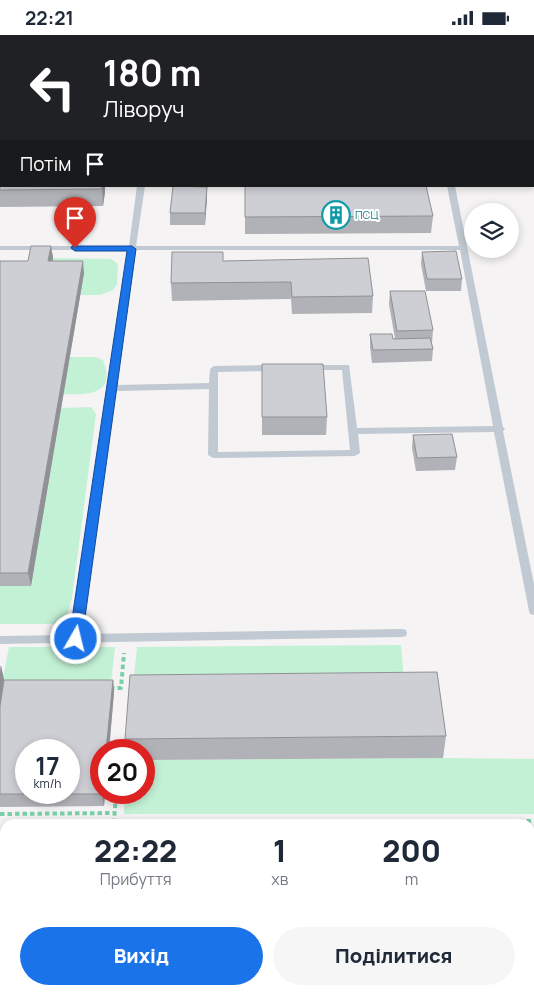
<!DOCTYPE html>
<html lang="uk">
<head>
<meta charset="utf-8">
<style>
  body { margin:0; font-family:Manrope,sans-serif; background:#f6f6f7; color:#1f2937; height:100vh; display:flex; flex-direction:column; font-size:19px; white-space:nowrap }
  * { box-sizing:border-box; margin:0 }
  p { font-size:16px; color:#747a83 }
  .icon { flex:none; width:28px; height:28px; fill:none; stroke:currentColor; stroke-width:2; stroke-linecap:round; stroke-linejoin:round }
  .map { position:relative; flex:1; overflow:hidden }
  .side { position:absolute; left:0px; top:784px; width:535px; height:176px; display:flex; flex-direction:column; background:#fff; border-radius:15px 15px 0 0; box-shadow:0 2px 8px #0003 }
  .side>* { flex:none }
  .banner { position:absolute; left:0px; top:0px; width:535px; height:152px; box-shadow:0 2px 8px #0003; background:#202124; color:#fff; overflow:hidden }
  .tools { position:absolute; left:464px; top:168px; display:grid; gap:10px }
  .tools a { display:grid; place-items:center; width:55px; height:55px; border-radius:50%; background:#fff; box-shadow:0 2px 8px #0003; font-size:25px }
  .speed { position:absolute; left:15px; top:704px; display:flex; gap:10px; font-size:25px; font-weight:700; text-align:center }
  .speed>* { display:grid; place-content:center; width:65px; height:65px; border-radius:50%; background:#fff; box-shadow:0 2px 8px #0003; line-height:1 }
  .speed small { font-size:12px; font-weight:400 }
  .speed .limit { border:8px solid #d22; background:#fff; color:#111 }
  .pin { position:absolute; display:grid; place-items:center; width:42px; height:42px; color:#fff; margin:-51px -21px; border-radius:50% 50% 50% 0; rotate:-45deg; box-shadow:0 0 5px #0007 }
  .pin .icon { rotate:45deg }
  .me { position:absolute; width:55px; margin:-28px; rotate:8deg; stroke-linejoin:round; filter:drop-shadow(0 0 4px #0008) }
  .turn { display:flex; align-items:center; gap:18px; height:105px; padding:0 20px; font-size:22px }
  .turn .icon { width:65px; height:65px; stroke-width:2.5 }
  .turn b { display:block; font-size:35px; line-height:42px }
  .then { display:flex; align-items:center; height:48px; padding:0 20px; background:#0003; gap:10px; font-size:19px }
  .eta { display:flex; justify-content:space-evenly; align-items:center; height:85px; text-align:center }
  .eta b { font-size:30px; font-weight:800; line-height:35px }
  .action { display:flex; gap:10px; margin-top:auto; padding:10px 20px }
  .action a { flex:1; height:58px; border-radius:30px; background:#1a73e8; color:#fff; font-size:20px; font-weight:800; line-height:58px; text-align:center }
  .action a+a { background:#f6f6f7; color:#1f2937 }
  .status { display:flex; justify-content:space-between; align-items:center; height:35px; padding:0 25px; background:#fff; direction:ltr }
  .status svg { height:14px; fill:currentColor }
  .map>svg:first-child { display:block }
  .green { fill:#c3f1d5 }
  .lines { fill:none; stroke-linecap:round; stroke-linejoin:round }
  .path { stroke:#7ad0a6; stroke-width:4; stroke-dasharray:4.5 3; stroke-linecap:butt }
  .service { fill:#c1cad2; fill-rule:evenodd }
  .tertiary { fill:#c1cad2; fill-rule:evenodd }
  .wall { fill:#b0b2b7 }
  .shaded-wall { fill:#909195 }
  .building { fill:#cdcfd5; stroke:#909195; fill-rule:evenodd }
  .route { fill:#1a73e8; stroke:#114b97 }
  .labels { text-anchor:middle; stroke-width:4; stroke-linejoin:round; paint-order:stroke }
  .far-culture-label { font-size:11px; fill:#0d838f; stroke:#fff; text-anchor:start }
</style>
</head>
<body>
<div class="status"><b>22:21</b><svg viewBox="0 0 49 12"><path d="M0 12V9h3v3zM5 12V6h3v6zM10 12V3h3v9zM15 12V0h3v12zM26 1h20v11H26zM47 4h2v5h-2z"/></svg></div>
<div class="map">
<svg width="534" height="959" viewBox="0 0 534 959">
  <rect width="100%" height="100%" fill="#f5f3f3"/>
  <path class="green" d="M53,223l58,1 7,5 -1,20 -4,6 -13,5h-20l-30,-22z
    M70,322h25l8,3c14,35 -15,35 -40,34z
    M91,372l5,7 -24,184 -5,18 -12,8h-55v-38l61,-178z
    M401,610l4,49 -273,2 5,-49z
    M9,612h106l-4,36h-109z
    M443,723l91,1v55h-410l1,-21h19v-33z
    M530,807h4v70l-4,1z
    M0,938h5v17h525v-17h4v21h-534z"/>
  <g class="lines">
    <path class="path" d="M110,653h11l3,-35
      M0,779l114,-1
      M114,788l420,-2
      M114,788l2,-30
      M530,857h4
      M0,859h5"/>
    <path class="service" d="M418,0h6l1,1h-6z
      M0,53h1v4h-1z
      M137,151h8l-9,60h323l-12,-60h8l48,241 2,2 -2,2 31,153v31l-4,-1 -1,-3 -35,-179 -136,2 2,19 -5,3 -142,2 -5,-3 1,-66 -93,2 -34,243 320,-5 4,1 1,3 -1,3 -4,1 -402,7v-8l71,-1 57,-385h-128v-4h129zM136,215h324l33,176 -136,2 -8,-63h-38l-3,1 -1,2 1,2h34l8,80 -132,2v-80l56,-1 4,-3 -4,-3 -60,1 -4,3 -1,14 -92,2z"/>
    <path class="tertiary" d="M534,875v32l-4,1v-32z
      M0,885h5v32h-5z"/>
  </g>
  <path class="wall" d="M0,141l1,10h104v6l-2,14 -103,1z
    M245,151l188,30 -2,17 -186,1z
    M207,152v11l-2,27h-35v-12z
    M51,211l2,12v3l31,12 -53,313h-31v-325h28z
    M422,217l40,27 -1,12h-35l-5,-27z
    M223,226l150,35 -1,17 -80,1 -1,-15 -119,2 -1,-18z
    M390,256l43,39 -1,13 1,6 -1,12 -60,2 -2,-16v-13l25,5 -6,-35z
    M262,329l65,53 -1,18h-64z
    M413,400l44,22 -2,13 -39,1 -4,-23z
    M0,631h1l3,14h109l1,12 -5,58h-8v43h4l-1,13 -104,1z
    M446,701l-3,22 -299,2v-10h-18l-1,-11z"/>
  <path class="shaded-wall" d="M102,151h3v6l-2,14z
    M207,152v11l-2,27v-12z
    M51,211l2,12 -3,15 -2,-12z
    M83,226l1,12 -53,313 -3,-13z
    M1,631l6,27 -7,43v-63z
    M113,645l1,12 -5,58h-3z
    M102,758h3l-1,13 -2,-12z"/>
  <path class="building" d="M13,0h168l-1,1h-167z
    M181,0h56v1h-57z
    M0,141h1v10h101v3l-102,1z
    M173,151l34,1 -2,26h-35z
    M245,151h181l7,30 -188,1z
    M31,211h20l-3,15h35l-55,312h-28v-312h28z
    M456,216l6,28h-35l-5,-27z
    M172,217h51v9l145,-3 5,38 -81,1 -1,-15 -120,1z
    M390,256h35l8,39 -36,1z
    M370,299h22l1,5 37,-1 3,11 -60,1z
    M262,329h61l4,53h-65z
    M452,399l5,23 -40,1 -4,-23z
    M437,637l9,64 -321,3 5,-64z
    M4,645h109l-7,70h-5l1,44h-102v-88zM26,715h43v43h-43z"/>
  <path class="route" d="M72,211h60l4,3 -54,390 -6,4 -7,-4 58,-388h-52l-4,-3z"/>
  <defs>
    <symbol id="building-ring" viewBox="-11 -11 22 22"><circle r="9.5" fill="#fff" stroke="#0f9aa8" stroke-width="1.5"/><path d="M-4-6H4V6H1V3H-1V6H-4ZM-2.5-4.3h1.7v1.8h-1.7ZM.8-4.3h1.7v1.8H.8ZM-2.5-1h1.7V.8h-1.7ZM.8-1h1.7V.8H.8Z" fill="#0f9aa8"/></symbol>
  </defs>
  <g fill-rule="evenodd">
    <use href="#building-ring" x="320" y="164" width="32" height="32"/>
  </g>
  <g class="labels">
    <g class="far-culture-label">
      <text x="355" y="184">ПСЦ</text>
    </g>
  </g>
</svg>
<div class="tools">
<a><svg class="icon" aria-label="layers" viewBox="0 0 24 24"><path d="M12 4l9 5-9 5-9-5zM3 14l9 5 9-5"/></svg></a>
</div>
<div class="speed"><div>17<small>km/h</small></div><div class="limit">20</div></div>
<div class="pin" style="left:75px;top:213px;background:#d93025"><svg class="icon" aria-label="arrive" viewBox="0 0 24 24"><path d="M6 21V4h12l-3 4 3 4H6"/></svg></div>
<svg class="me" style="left:76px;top:604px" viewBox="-20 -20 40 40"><circle r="17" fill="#1a73e8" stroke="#fff" stroke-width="3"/><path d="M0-11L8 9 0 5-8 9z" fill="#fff"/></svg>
<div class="banner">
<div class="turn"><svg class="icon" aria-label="left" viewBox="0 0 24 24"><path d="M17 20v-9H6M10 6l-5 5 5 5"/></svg><div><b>180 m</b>Ліворуч</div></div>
<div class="then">Потім<svg class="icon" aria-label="arrive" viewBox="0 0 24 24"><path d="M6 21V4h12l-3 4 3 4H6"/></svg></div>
</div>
<section class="side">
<div class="eta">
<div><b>22:22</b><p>Прибуття</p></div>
<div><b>1</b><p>хв</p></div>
<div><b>200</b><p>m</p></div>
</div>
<div class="action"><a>Вихід</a><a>Поділитися</a></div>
</section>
</div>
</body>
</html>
